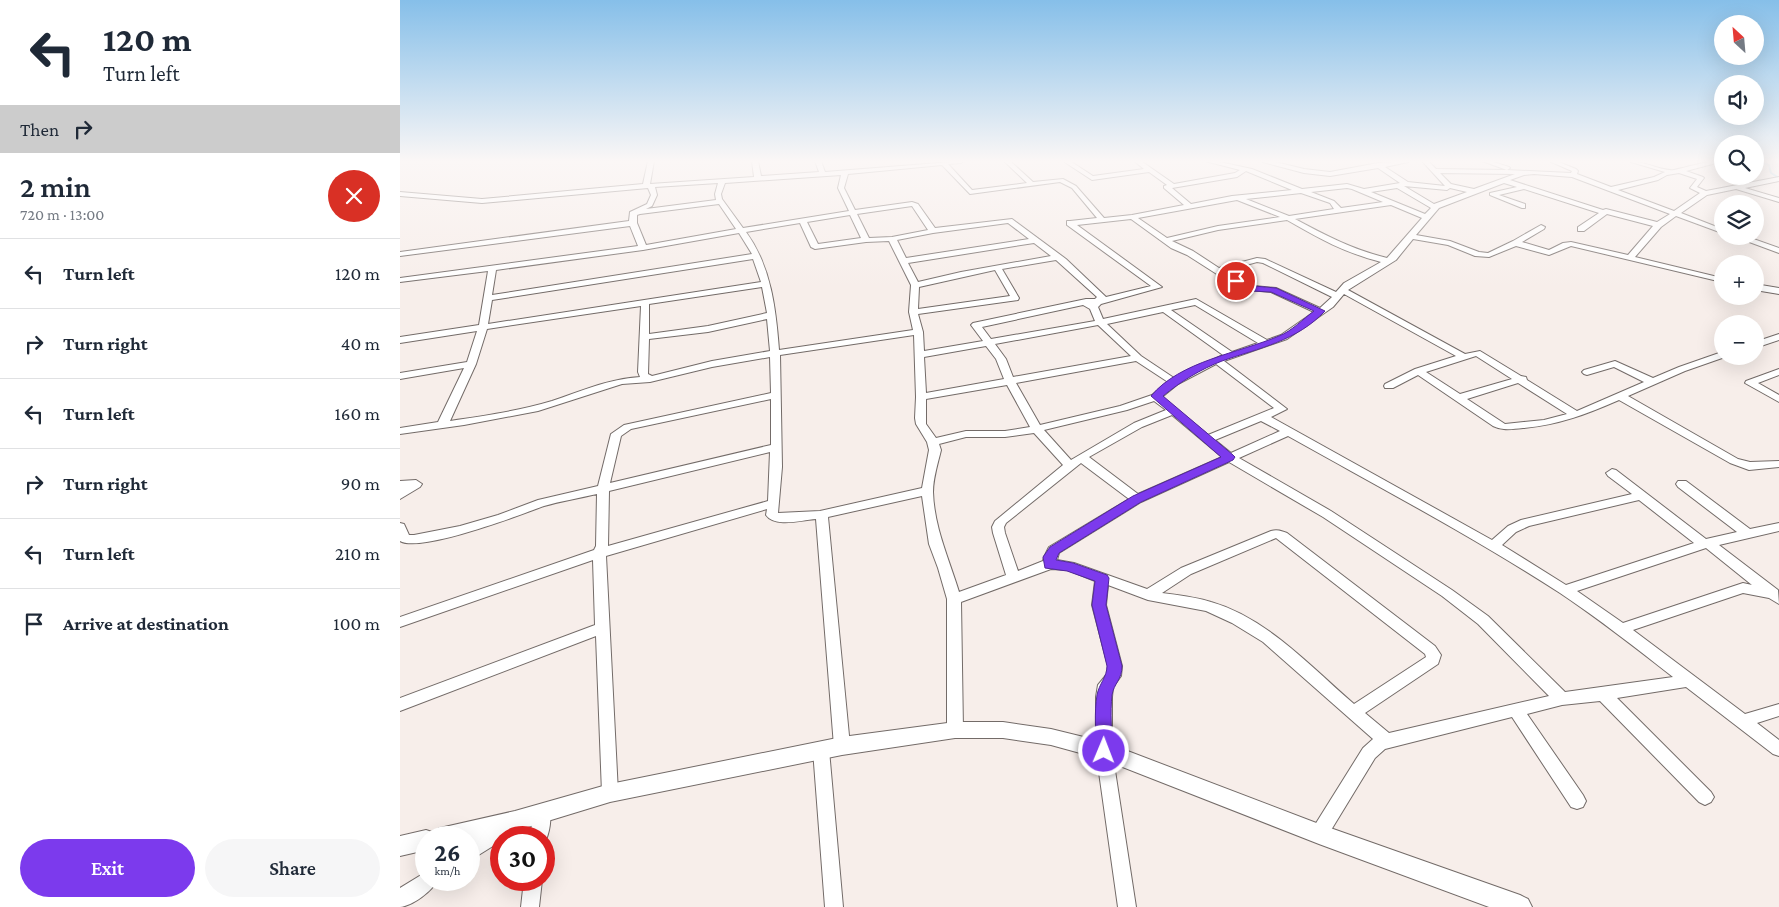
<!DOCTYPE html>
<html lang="en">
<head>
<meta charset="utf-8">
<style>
  body { margin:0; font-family:"Crimson Pro",serif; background:#f6f6f7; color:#1f2937; height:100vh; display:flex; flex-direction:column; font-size:19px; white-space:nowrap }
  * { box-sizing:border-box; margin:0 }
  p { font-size:16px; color:#747a83 }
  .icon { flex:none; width:28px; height:28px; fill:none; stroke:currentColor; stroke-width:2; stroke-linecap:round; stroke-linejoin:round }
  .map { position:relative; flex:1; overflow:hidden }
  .sheet { display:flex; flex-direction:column; background:#fff; width:400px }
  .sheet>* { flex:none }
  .guide { background:#fff; color:#1f2937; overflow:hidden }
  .needle { width:32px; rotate:334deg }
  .buttons { position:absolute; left:1314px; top:15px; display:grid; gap:10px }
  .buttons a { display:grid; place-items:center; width:50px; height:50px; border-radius:50%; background:#fff; box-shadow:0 5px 20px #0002; font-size:25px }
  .speed { position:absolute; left:15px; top:826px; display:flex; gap:10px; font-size:25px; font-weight:700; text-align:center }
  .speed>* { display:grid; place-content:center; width:65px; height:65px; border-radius:50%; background:#fff; box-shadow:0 5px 20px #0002; line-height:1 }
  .speed small { font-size:12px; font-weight:400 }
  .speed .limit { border:8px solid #d22; background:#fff; color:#111 }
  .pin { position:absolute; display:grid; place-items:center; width:42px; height:42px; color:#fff; margin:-21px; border:2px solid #fff; border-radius:50%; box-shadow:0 1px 5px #0007 }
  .me { position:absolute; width:55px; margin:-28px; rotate:1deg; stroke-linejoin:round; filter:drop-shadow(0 0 4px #0008) }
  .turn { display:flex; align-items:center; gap:18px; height:105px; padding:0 20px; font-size:22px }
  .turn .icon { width:65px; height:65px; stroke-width:2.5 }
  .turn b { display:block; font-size:35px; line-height:42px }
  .then { display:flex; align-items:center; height:48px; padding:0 20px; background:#0003; gap:10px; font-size:19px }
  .round { display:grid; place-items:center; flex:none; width:52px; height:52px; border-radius:26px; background:#f6f6f7 }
  .overview { display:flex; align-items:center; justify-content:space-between; height:85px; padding:0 20px }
  h1 { font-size:30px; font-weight:600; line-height:38px }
  .cta { display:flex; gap:10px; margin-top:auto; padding:10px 20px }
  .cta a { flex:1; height:58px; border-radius:30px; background:#7c3aed; color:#fff; font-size:20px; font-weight:600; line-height:58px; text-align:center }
  .cta a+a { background:#f6f6f7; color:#1f2937 }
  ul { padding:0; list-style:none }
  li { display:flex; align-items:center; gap:15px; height:70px; padding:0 20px; border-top:1px solid #e0e1e3 }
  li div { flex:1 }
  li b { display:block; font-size:19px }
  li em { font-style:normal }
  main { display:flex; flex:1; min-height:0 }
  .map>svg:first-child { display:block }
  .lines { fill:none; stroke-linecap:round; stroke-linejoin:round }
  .stream { stroke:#93d0ea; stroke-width:2 }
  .minor-casing { stroke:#736b68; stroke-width:2 }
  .tertiary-casing { stroke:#736b68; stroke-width:2 }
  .minor { fill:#fff; fill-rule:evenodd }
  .tertiary { fill:#fff; fill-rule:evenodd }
  .route { fill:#7c3aed; stroke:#51269a }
</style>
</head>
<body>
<main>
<section class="sheet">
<div class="guide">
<div class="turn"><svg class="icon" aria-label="left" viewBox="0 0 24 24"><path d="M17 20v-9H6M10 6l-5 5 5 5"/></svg><div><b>120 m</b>Turn left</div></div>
<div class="then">Then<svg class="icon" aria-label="right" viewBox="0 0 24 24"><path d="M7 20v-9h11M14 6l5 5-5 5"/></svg></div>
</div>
<div class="overview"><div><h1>2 min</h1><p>720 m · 13:00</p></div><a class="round" style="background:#d93025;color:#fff"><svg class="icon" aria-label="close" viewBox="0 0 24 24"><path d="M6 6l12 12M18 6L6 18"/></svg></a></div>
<ul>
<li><svg class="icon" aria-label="left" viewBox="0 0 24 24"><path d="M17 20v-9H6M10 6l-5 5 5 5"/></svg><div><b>Turn left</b></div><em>120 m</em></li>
<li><svg class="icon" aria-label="right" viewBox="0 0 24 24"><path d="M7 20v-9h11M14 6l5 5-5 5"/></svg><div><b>Turn right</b></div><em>40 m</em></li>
<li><svg class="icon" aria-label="left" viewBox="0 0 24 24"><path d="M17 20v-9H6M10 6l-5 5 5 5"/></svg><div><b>Turn left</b></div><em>160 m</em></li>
<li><svg class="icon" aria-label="right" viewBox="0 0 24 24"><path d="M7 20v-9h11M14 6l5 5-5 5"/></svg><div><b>Turn right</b></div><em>90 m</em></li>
<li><svg class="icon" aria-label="left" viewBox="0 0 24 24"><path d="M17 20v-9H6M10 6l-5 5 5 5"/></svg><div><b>Turn left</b></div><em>210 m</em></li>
<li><svg class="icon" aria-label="arrive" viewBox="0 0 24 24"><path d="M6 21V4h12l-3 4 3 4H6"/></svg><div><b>Arrive at destination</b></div><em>100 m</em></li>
</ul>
<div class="cta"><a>Exit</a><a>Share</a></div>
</section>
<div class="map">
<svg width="1379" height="907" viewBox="0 0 1379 907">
  <rect width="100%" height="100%" fill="#f7eeea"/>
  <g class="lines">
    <path class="stream" d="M1355,161l14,4 2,8 8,5"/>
    <defs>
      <path id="minor" d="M248,161h6l-4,23 104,-7 -2,-16h6l3,15 58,-4 -4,-11h6l4,11 139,-11 -3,2 -13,1 24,26 55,-7 -23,-22h6l23,21 30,-3 13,7 28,32 28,-3 52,-10 -20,-17v-2l3,-1 -18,-13 -57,8 -29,-19h7l23,15 51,-7 -10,-8h7l33,23 61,-11 5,-3 -35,-9h10l37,8 50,20 45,-5 17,5 36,-6 -22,-15 -48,8 -26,-3 -41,-11 -1,-1h9l33,8 26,3 48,-9 31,-2 -1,1 -23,5 23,15 37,4 -23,-25h6l8,8 71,1 -25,-9h8l19,6 1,1 -3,2 64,3 1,-2 -23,-10h7l20,8 2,2 -1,3 34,13 43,-10 11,-5 -34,-10 -1,-1c13,0 34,11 44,9 15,-3 31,-9 47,-9l-1,1 -34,9 17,6 1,1 -7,9 9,4 73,-14v4l-34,7 34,10v4l-43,-13 -29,6 -26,18 41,16v4l-46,-17 -15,11 -26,30 87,21v4l-151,-36 -22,9 -33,-9 -27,11 -14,-1 -27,-11 -35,-6 -17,21 -48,30 117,64 15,-3 41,25 5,1 1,3 50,31 67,-29 -30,-15 -27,8 -3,-1 -2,-2 2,-2 31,-9 38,17 26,-11 43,-15v4l3,1 -40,14 -57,25 110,63 12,3 29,-1v6l-30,3 -19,-7 -111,-63c-32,14 -60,25 -96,28 -11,1 -20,3 -30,-2l-75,-51 -25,13h-8l-1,-2 1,-2 30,-15 41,-13 -112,-62 -11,13 -46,32 -63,22 63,48 -16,8 221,123 16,-14 13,-6 111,-26 -24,-18 -2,-3 6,-4 4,1 90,69 31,-7 -59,-45 -2,-3 2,-3h8l64,48 29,-6v8l-60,14 59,45 1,14 -10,-6 -26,-5 -110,37 112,84 34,-10v12l-22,7 22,17v16l-6,-2 -87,-67 -69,11 94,94 3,5 -3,5 -6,3 -6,-3 -99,-101 -38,4 -35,9 56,81 3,6 -3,6 -6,2 -6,-2 -59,-90 -127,32 -10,9 -50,82 -6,2 -6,-2 -3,-6 3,-6 50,-80 10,-9 -110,-97 -31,-19 -26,-12 -58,-11 -40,-15 -2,20 16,61 -1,10 -8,11 -1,10v54l24,156h-18l-22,-156v-54l2,-12 9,-11 1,-8 -16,-61 3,-24 -27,-11 -17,-1 -90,33 2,128 -2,5 -6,2 -6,-2 -2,-5v-131l-9,-31 -9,-24 -7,-48 -94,21 22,229 -2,5 -6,2 -6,-2 -2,-5 -18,-227c-14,1 -41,9 -50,-4l1,-6 -161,47 12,237 -2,5 -6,3 -6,-3 -2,-5 -6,-157 -196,75v-13l195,-73 -2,-65 -193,67v-10l194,-67 2,-4 1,-52c-17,4 -36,7 -53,12 -24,9 -124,47 -144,35v-18l4,1 5,11h5l46,-9 38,-11 40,-15 60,-14 13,-52 13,-9 147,-32 -1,-36 -58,10 -62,15 -28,2 -84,27 -74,14 -64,9v-6l38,-6 26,-54 -64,11v-6l67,-11 10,-31 -77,12v-6l79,-12 9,-54 -88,11v-4l238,-32 -8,-20 -230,30v-4l229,-31 1,-9 17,-8 4,-9 -3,-7 -166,15 -82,-7v-4l82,7 161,-15zM542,165l28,29 90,-12 12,6 25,30 -27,3h-3v4l84,61 -45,11 -40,-38 -54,-40 -77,9 -17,-24 -6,-2 -57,8 -11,-22 4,-14zM846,171l46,19 -60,6 -41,8 -19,-16 65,-11zM1040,173l75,1 -41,15 -23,-5zM1279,173l18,6 -7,9 10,5 -26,18 -56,-21 40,-10 9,-5zM1134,174l38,3 98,37 -13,8 -51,-13 -3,1 -93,-30 14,-5zM441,175l-3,13 11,23 -106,17 -21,-29 -1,-5 4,-11zM318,183l-3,11 1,6 -70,9 6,-3 5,-11 -2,-8zM1104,183l13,4 -27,6v2l32,13h3v-4l-26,-9 25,-6 75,24 -21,14v4h6l23,-17 46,12 -25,29 -57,-13 -8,1 -14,7 -27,-8 22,-13 1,-2 -4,-2 -28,16 -25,12 -9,-1 -29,-11 -34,-6 23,-27zM1004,186l43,4 3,-2 17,4 -33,12zM947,188l5,1 31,13 -42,6 -7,-7 -23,-9zM997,188l34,20 -6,6 -54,-22zM901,193l29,10 4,6 -45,7 -43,-17zM837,200l43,17 -62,9 -51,12 -29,-20zM319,204l17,25 -90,16 -9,-22v-8l3,-1zM991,205l31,13 -35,40c-36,-9 -60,-22 -92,-39zM512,206l16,24 -36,7 -23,1 -12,-24zM450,215l11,23 -43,6 -11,-22zM731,219l40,29 16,7 36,23 26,12 22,2 43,20 -33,23 -14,5 -71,-41 -93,20 -5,-12 3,-3 61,-17 -85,-62zM887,220c33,19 56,32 94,42l-37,21 -8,9 -71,-33 -8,-1 -38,10 -26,-17 -21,-10 46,-11zM400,223l11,24 4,2 51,-7 23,-1 22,44 -2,27 4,18 -134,20c-3,-41 -8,-84 -33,-118zM608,223l21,16 -123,19 -9,-18 36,-7zM339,233l13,21 -260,41 4,-25 147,-20zM634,243l17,13 -90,16 -43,10 -10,-19zM353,259l8,23 -273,42 4,-24zM656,260l41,37 -2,2h-9l-113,24 -2,2 12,16 -59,10 -1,-19 -5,-18 100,-14 1,-2 -17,-29zM857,262l6,1 69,34 -12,11 -44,-20 -22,-2 -29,-15zM595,270l15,26 -92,13 1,-22zM362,287l5,26 -59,13 -59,8v-30zM683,305l7,4 5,12 -104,18 -9,-12zM795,305l63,38 -26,9 -61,-42zM241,306l-3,66 2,5c-32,2 -58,14 -88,24 -33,10 -69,15 -102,20l26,-57 11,-35zM763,312l60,43 -49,23 -33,-22 -34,-32zM367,319l3,32 -58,10 -60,15 -4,-2 1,-35 59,-7zM698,325l33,31 -118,21 -7,-18 -11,-15zM514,335l2,62 -1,21 1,6 11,18 2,8 -7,38 -102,23 -42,2 4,-46 -2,-112zM586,346l10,13 8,20 -78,14 -2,-36zM1076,356l36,23 -52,15 -34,-22zM736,361l32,21 -16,13 -32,11 -80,19 -24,-42zM816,364l58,44 -66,27 -46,-38 16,-13zM1118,383l49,31 -23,6 -39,4 -38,-25zM607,385l23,42 -25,4h-39l-30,7 -10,-14v-25zM371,399v46l-161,38 11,-47 10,-7zM754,401l12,9 -32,13 -63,37 -27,-30 83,-20zM772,415l50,42 -84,37 -49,-37 53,-30zM861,421l19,10 -49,22 -16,-13zM634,433l29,32 -68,56 -3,6 1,6 13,42 -47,17c-10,-33 -25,-65 -26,-100 0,-14 5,-29 8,-42l-2,-6 27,-7h39zM888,436c91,51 184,100 272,157 39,26 76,55 113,84l-108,15 -77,-76 -36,-26 -121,-79 -92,-53zM370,452l-2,49 -160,45 1,-55zM829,462l94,55 119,79 36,28 71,72 -160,37 -24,-20 73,-49 3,-9 -6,-9 -148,-113c-5,-2 -10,-4 -16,-2l-90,37 -34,21 -73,-26 -17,-3 2,-7 82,-51zM681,463l48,36 -80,48 -5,10 -1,4 -25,10 -13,-38 -1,-6 2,-4zM1239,500l55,43 -128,42 -64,-40 14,-13 13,-6zM876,538l149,116 1,3 -72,47c-43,-37 -87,-86 -143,-102 -15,-5 -33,-7 -49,-9l29,-19zM1306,548l46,37 -9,-2 -120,40 -46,-32z
        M1333,236h12l34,12v5z
        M1355,284l24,4v6l-24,-4z
        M1379,334v6l-24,8v-6z
        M1379,369v6l-21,8 21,12v7l-34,-19 1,-2z
        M16,480l6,4 -2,3 -20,12v-18z
        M421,743l6,2 2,5 14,157h-18l-12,-157 2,-5z
        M142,805l6,2c5,10 1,28 -4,37v-6h-15l7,-31z
        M105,820l6,2 3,6c-3,6 -6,10 -13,10v3l-32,20v-19z
        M26,872v8h11c-4,11 -25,26 -37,27v-19z
        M124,880h18l-3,27h-18z"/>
      <path id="tertiary" d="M555,722h48l48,7 53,13 215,82 201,71 8,4 4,8h-43l-170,-63 -217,-85 -51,-14 -48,-7h-48l-113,17 -232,47 -95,29 -46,11v-4h-43v12l-26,6v-20l26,-6 6,2 8,-4 75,-17 95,-27 232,-47z"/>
    </defs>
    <use href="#minor" class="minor-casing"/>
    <use href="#tertiary" class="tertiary-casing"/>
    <use href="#minor" class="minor"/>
    <use href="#tertiary" class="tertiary"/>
  </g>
  <linearGradient id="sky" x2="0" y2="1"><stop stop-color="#86bfe9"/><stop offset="0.56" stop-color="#fbf7f6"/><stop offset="1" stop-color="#fbf7f6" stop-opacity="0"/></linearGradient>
  <rect width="1379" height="288" fill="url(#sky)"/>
  <path class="route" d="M833,279h6l15,7 22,2 49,23c-28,30 -66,37 -103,50 -21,8 -42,21 -59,35l70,59 2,2 -2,3 -92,42 -82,51 -3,7 17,3 34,12 2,3 -3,27 16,61c0,14 -8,17 -10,29 -2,18 0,38 0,56l-2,5 -6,2 -6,-2 -2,-5c0,-18 -2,-38 1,-56 2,-11 10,-18 10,-29l-15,-61 3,-24 -28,-10 -22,-3 -2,-11 7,-10 83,-51 88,-39 -70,-61c29,-35 88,-43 128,-60 13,-5 24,-17 35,-25l-43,-19 -19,-1 -19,-8z"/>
</svg>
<div class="buttons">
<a><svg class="needle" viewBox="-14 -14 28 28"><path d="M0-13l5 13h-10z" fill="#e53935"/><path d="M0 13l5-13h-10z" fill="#747a83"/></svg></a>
<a><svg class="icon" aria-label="sound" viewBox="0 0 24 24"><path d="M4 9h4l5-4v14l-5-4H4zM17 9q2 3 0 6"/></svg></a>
<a><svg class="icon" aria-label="search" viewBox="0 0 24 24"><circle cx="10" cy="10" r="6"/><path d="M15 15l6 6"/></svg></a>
<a><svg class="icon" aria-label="layers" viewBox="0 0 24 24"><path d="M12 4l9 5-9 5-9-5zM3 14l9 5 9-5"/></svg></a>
<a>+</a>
<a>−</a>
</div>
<div class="speed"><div>26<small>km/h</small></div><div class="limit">30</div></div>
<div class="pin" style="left:836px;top:281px;background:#d93025"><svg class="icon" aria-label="arrive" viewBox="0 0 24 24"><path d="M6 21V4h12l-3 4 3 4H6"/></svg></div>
<svg class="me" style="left:704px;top:751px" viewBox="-20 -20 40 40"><circle r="17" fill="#7c3aed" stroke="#fff" stroke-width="3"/><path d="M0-11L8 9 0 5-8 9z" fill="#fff"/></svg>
</div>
</main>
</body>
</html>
